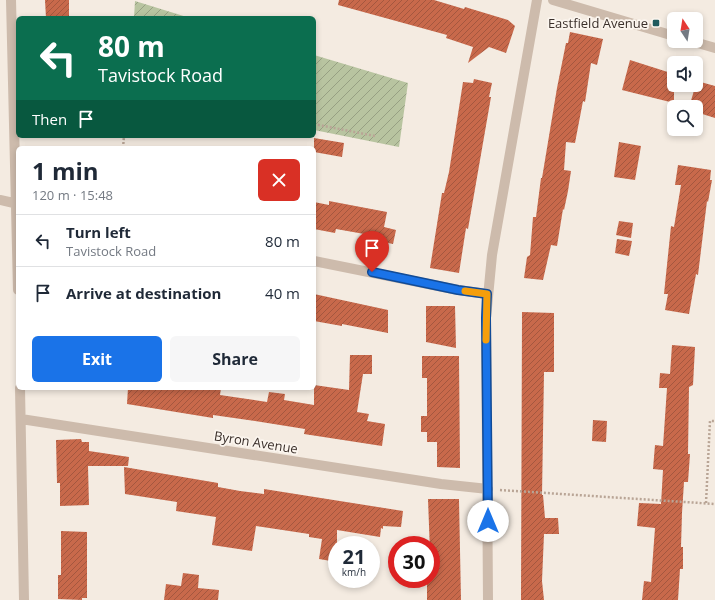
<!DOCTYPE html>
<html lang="en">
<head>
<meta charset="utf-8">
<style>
  body { margin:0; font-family:"Open Sans",sans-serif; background:#f6f6f7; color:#1f2937; height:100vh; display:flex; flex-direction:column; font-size:15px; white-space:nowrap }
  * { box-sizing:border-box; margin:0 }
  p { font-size:13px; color:#747a83 }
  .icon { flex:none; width:22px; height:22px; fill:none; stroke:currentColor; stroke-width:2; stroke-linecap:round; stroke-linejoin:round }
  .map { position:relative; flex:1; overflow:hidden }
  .side { position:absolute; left:16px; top:146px; width:300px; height:244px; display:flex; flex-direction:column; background:#fff; border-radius:6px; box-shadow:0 2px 6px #0003 }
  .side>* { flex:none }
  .guide { position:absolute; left:16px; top:16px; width:300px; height:122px; border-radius:6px; box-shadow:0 2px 6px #0003; background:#0b6e4f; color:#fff; overflow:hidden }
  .needle { width:26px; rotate:348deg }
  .tools { position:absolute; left:667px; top:12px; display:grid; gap:8px }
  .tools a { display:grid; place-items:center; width:36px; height:36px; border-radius:6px; background:#fff; box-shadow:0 2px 6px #0003; font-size:20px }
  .speed { position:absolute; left:328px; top:536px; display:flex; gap:8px; font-size:20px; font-weight:700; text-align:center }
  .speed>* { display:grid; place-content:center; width:52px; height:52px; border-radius:50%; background:#fff; box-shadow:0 2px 6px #0003; line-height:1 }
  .speed small { font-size:10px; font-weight:400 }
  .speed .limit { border:6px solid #d22; background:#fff; color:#111 }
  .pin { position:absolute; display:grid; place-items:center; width:34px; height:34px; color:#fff; margin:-41px -17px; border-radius:50% 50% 50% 0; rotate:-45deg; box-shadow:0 0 4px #0007 }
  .pin .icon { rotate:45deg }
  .me { position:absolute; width:44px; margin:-22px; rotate:0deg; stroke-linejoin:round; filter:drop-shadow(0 0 3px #0008) }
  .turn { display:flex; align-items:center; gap:14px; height:84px; padding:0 16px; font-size:18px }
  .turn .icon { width:52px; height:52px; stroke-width:2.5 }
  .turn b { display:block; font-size:28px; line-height:34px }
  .then { display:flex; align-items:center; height:38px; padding:0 16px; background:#0003; gap:8px; font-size:15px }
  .round { display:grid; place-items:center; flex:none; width:42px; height:42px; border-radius:6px; background:#f6f6f7 }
  .headline { display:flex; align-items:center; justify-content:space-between; height:68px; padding:0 16px }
  h1 { font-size:24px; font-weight:700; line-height:30px }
  .button { display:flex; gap:8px; margin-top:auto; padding:8px 16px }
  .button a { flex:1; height:46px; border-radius:6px; background:#1a73e8; color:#fff; font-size:16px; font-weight:700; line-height:46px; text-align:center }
  .button a+a { background:#f6f6f7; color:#1f2937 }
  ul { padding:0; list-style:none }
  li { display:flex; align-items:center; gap:12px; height:52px; padding:0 16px; border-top:1px solid #e0e1e3 }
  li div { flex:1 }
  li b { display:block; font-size:15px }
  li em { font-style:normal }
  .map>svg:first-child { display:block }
  .garden { fill:url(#garden-furrows) }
  .building { fill:url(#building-hatch) }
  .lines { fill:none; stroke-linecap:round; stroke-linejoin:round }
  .path { stroke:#b9a596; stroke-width:2.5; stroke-dasharray:2 2; stroke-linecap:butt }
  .minor { stroke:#cdbbac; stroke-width:10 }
  .tertiary { stroke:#cdbbac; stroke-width:10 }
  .route-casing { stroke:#114b97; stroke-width:10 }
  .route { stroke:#1a73e8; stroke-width:7 }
  .slow { stroke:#f59e0b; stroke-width:7 }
  .poi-dot { fill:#1f5a5e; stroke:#fbf5ee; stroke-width:1.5 }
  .labels { text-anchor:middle; stroke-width:3.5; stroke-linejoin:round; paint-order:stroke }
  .poi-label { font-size:13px; fill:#3b302b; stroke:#fbf5ee; text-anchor:end }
  .street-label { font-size:13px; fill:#3b302b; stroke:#fbf5ee }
</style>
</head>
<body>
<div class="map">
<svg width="715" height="600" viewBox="0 0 715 600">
  <defs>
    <pattern id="garden-furrows" width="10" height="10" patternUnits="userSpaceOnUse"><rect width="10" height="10" fill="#b8c4a0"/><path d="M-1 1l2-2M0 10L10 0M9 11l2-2" fill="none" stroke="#97a083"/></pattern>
    <pattern id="building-hatch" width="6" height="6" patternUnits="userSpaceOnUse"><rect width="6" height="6" fill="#c8694b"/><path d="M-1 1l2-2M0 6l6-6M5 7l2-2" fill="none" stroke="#a4573f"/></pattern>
  </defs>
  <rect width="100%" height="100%" fill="#f4ebe1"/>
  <path class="garden" d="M135,1l55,17h-56z
    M314,55l94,28 -9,64 -85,-17z"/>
  <path class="building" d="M45,0h24v18h-23z
    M339,0h95l30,9 1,-2 43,13 7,6 -9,27 -17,-6 -21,16 5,-16 -27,-9 1,-3 -109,-30z
    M570,32l33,7 -6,26 -6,-2 -6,39 -2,-1 -8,42 -9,-1 -2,28 7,1 -3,20 -4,19 -1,-1 -6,37 -6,-1 -8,35 -19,-2 3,-21 3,-2 3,-38h3l5,-39h1l15,-90 9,-45h2z
    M630,60l44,14v29l-52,-13z
    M474,79l18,4 -3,14h2l-23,132 -2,-1 -7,45 -29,-5 12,-75h2l5,-21 14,-90 10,1z
    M697,81l18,5v32l-19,-6v-5h-7z
    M314,138l30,5 -2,14 -28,-5z
    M619,142l22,4 -6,34 -21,-3z
    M678,165l33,5 -1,10h2l-4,22 -1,-1 -9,74 -2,-1 -7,40 -24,-4 3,-16h-4l7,-68 3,1 7,-42h-6z
    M329,201l58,11 -3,15 12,3 -3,14 -24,-5 1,-4 -34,-6 -1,4 -21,-4v-27l15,3z
    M619,221l14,2 -2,15 -15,-3z
    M617,239l15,2 -3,15 -14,-3z
    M314,294l74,16v23l-46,-9v2l-28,-5z
    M426,306h29l1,42 -30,-6z
    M522,312l32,1v59h-10l-2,123h1l2,23h13l1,16h-15l-2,47 2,19h-23z
    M672,345l23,2 -2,38 -4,2 -1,67h2l-2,28h-4l-2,31 -1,34h2v22h-3l-2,31h-36l2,-19 7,1 4,-54 -18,-2 2,-23 22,1 2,-34 -10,-1 2,-24 8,1 4,-58h-8l1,-15 10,1z
    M350,355h22v19h-9l-6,38 12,2 -2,7 18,3 -3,22 -78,-12 1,-5 -50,-8 -42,-6v3l-86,-14 1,-16h93l-1,7 47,7 2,-10 16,2 -1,6 30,5v-20l35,5z
    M422,356h37l1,112 -23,-1v-25h-10v-10h-6v-16h6v-38h-5z
    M593,420l14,1 -1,21 -14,-1z
    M81,439l1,3h7v9l40,6 -1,9h-40l1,39 -29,1v-23h-3l-1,-43z
    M124,467l94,16v4l22,4 24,3v-5l139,22 -2,16 -18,-1v3l-2,-1 -1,9 -43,-7v32l-18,-3 3,-20 -13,-2v-3l-53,-8 -4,25 -40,-6 4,-28 -40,-6 1,-9 -52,-8z
    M428,499h31l2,101h-34v-21h4z
    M61,531l26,1v66h-5v2l-24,-1v-24h3z
    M183,573l16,2 -1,13 21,2 -1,10h-54l2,-16 15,2z"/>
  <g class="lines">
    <path class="path" d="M314,124l61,12
      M123,148l1,-12
      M500,490l215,14
      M706,503l4,-82h5"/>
    <path class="minor" d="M11,0l7,290
      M0,200l18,4
      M314,261l144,29 29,4
      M20,388l4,212
      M21,419l420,65 47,5
      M488,600l-2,-282 6,-63 45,-255"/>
    <path class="tertiary" d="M553,0l121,36
      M691,41l24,7"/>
  </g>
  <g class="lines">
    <defs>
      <path id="route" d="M372,272l86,18 29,4 -1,24 2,203"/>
    </defs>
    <use href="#route" class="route-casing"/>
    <use href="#route" class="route"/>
    <path class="slow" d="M465,291l22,3 -1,46"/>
  </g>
  <rect class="poi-dot" x="652" y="19" width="8" height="8" rx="2"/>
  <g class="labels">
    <g class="poi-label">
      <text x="648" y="28">Eastfield Avenue</text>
    </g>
    <g class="street-label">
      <text transform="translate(256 442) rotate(9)" y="5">Byron Avenue</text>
    </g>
  </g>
</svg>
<div class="tools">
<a><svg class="needle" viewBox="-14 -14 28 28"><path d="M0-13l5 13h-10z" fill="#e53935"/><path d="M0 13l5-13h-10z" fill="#747a83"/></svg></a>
<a><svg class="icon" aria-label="sound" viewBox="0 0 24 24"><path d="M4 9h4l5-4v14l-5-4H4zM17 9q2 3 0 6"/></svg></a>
<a><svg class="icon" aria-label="search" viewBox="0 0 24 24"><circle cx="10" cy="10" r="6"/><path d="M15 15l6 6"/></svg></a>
</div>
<div class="speed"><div>21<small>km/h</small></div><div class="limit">30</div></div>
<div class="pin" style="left:372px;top:272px;background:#d93025"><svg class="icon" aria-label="arrive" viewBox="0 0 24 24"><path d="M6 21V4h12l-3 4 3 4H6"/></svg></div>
<svg class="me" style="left:488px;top:521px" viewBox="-20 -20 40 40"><circle r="19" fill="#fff"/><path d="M0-13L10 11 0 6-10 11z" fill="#1a73e8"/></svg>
<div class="guide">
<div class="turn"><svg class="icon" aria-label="left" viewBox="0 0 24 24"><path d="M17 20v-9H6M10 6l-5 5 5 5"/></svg><div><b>80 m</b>Tavistock Road</div></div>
<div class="then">Then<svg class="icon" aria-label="arrive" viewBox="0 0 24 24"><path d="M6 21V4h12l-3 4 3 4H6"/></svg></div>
</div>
<section class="side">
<div class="headline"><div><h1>1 min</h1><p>120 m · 15:48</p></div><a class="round" style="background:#d93025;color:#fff"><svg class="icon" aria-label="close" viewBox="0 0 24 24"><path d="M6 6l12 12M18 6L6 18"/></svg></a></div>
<ul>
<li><svg class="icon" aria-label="left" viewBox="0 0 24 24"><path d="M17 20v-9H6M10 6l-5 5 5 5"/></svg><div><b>Turn left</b><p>Tavistock Road</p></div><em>80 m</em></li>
<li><svg class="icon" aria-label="arrive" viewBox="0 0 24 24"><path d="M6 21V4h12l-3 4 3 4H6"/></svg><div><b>Arrive at destination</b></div><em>40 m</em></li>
</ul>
<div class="button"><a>Exit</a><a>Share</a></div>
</section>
</div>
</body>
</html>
